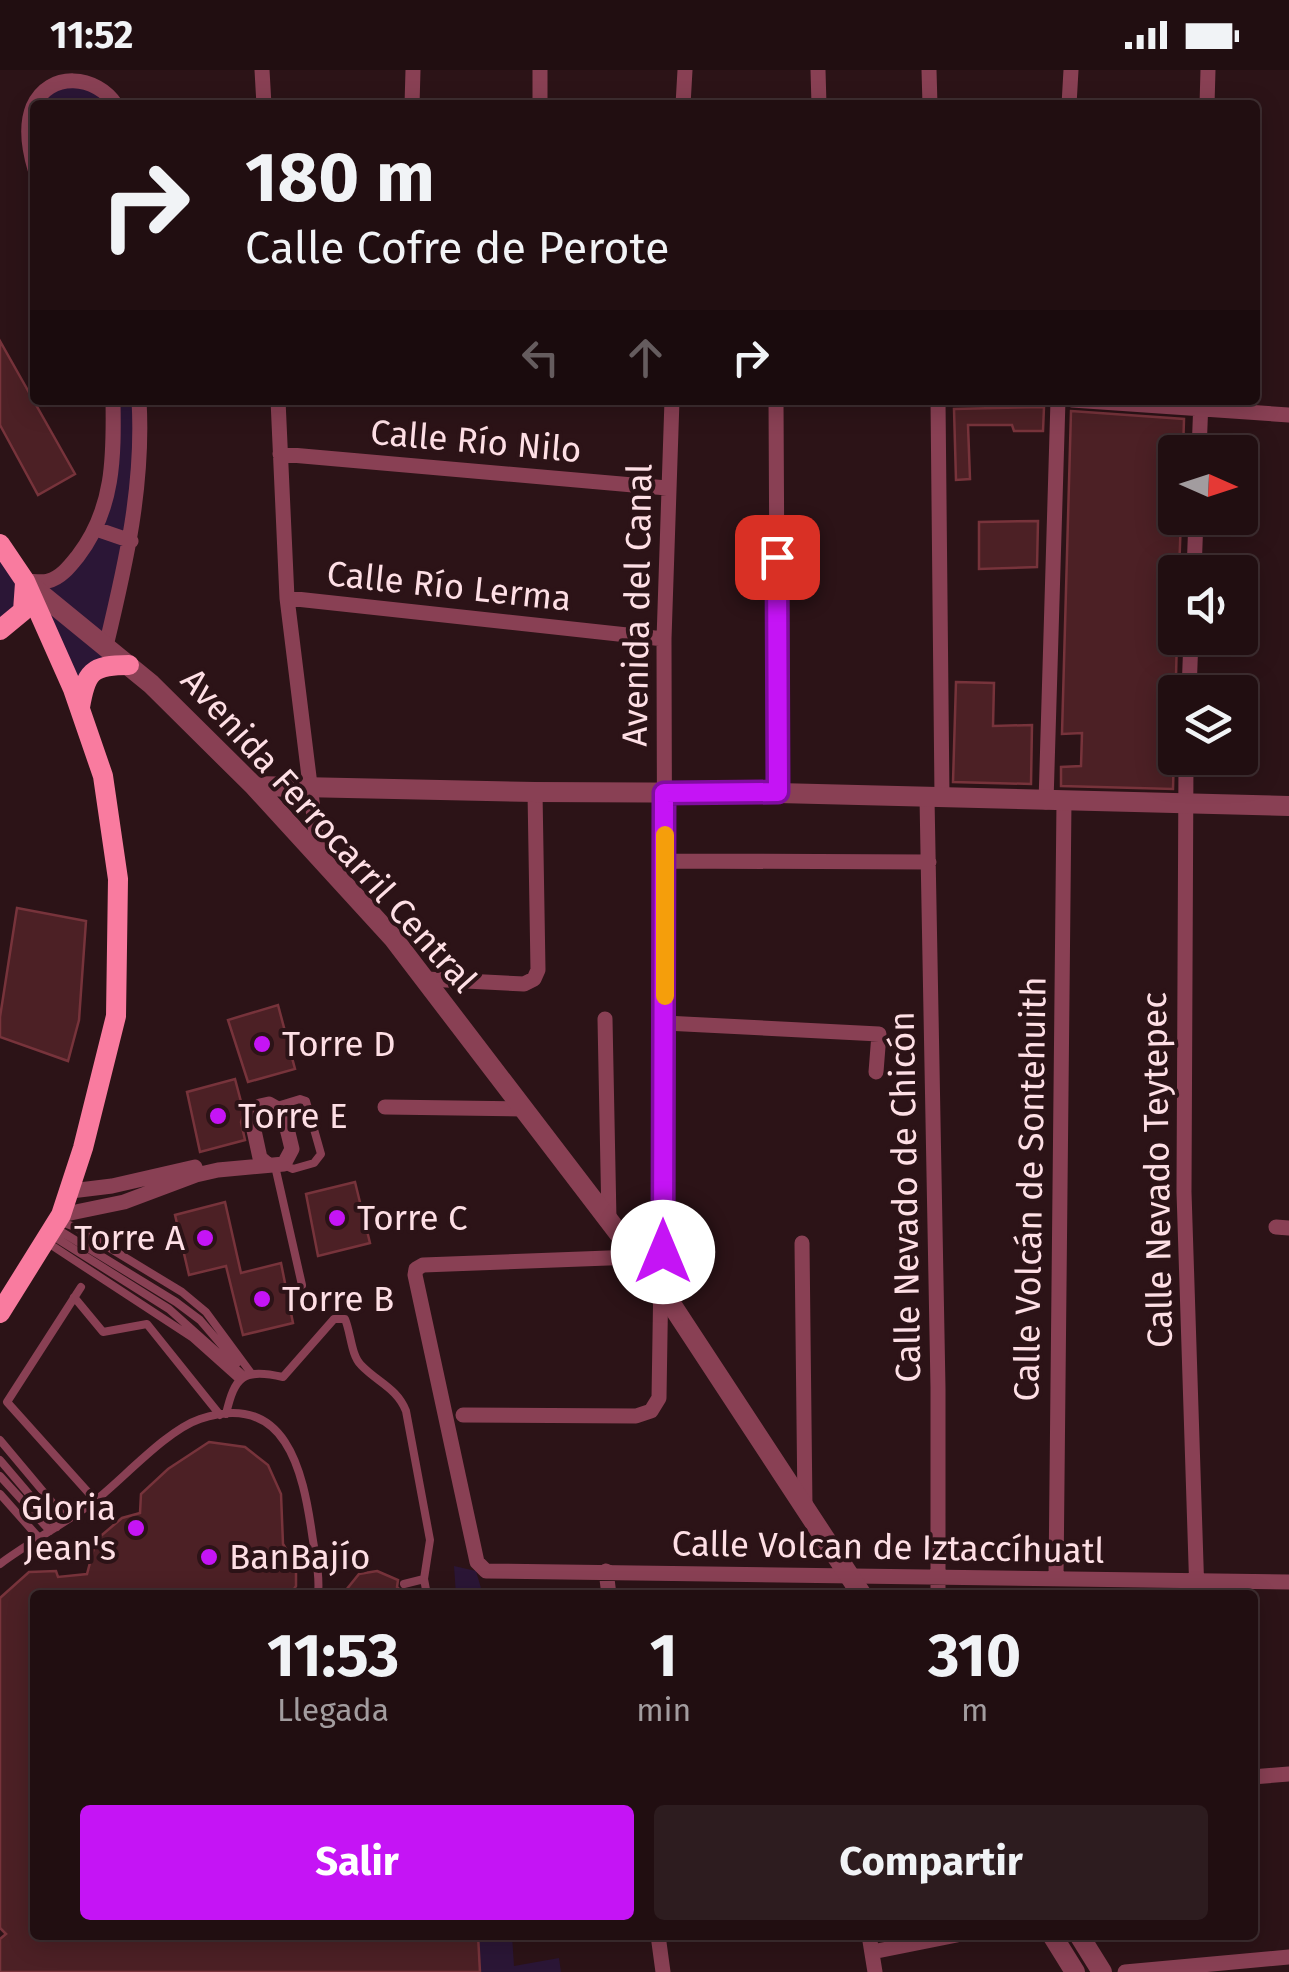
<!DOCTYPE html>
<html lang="es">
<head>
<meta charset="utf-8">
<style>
  body { margin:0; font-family:"Fira Sans",sans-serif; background:#2d1c1f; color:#f1f3f6; height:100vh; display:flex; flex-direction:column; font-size:38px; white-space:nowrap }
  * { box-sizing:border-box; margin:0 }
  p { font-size:32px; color:#a29c9f }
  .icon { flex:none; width:55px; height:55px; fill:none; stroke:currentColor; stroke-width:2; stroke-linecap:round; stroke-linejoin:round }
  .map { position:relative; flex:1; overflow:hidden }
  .panel { position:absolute; left:30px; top:1520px; width:1228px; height:350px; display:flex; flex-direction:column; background:#210e11; border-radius:10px; box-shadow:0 5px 25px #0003,0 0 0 2px #3e2e31 }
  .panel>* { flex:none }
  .banner { position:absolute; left:30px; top:30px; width:1230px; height:305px; border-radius:10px; box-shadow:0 5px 25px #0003,0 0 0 2px #3e2e31; background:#210e11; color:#f1f3f6; overflow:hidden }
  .needle { width:65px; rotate:93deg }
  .tools { position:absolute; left:1158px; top:365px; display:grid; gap:20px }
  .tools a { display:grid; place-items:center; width:100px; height:100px; border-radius:10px; background:#210e11; box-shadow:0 5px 25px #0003,0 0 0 2px #3e2e31; font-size:50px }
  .pin { position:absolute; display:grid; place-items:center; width:85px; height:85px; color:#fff; margin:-42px; border-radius:20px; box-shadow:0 5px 15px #0006 }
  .me { position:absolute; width:110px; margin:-55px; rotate:0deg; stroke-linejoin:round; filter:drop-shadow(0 0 8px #0008) }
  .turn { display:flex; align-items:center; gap:35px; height:210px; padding:0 50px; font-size:45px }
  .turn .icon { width:130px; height:130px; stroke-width:2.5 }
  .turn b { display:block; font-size:70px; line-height:85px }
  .lanes { display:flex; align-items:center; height:95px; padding:0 50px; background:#0003; justify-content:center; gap:50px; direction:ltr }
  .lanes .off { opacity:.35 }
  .eta { display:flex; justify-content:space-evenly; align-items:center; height:170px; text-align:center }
  .eta b { font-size:60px; font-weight:700; line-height:70px }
  .cta { display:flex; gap:20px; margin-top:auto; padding:20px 50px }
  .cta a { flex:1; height:115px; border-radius:10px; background:#c514f5; color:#fff; font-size:40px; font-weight:700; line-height:115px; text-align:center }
  .cta a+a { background:#2d1c1f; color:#f1f3f6 }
  .status { display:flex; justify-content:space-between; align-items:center; height:70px; padding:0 50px; background:#210e11; direction:ltr }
  .status svg { height:28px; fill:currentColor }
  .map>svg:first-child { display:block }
  .green { fill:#2b1636 }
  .building { fill:#4c2025; stroke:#77333b; stroke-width:2.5 }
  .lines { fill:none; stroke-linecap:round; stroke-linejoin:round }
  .service { stroke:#894054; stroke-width:8 }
  .minor { stroke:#894054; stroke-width:15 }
  .tertiary { stroke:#894054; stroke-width:20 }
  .secondary { stroke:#f97b9f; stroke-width:20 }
  .route-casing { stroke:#800d9f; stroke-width:25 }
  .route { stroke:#c514f5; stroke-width:18 }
  .slow { stroke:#f59e0b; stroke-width:18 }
  .poi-dot { fill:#c514f5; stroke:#2c1317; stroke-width:4 }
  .labels { text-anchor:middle; stroke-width:8; stroke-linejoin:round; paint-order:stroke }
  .street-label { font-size:35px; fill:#fedfe5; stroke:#2c1317 }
  .poi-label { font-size:35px; fill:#fedfe5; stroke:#2c1317; text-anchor:start }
</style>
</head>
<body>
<div class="status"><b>11:52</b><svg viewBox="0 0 49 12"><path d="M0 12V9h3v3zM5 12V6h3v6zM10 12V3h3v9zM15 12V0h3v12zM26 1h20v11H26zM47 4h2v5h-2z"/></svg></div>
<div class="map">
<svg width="1289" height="1902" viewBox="0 0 1289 1902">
  <rect width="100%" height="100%" fill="#2c1317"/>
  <path class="green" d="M86,11l30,24h-81l4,-9z
    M113,330h26l1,24 -35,242 -25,43 -54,-126 -3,28 -23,19v-86l25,37h23l48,-52z
    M454,1496l22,5 7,24h-27z
    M473,1865h39l2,31 45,-8 2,14h-86z"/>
  <path class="building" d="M0,271l75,133 -37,21 -38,-70z
    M1044,337l-1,24h-29l-2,-6h-44l2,54 -14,1 -2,-71z
    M1071,341l113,8 -1,33h-8v66h6l-2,54h-4l2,66 -4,151 -112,-3v-19l20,-1 1,-33 -20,1z
    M1038,451l-1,46 -58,2v-47z
    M956,612l38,1 -1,43 39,-1 -1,59 -78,-2z
    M17,838l69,13 -7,99 -11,41 -68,-24v-20z
    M278,935l17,64 -47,13 -20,-62z
    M235,1009l9,34 -3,9 4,18 -45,12 -13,-60z
    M355,1112l15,61 -52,13 -12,-62z
    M225,1132l16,71 40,-10 12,60 -50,12 -17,-69 -37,9 -14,-60z
    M209,1372l36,5 23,18 13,29 2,50 13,21v21l-6,9h-255v340h443l2,37h-480v-33l6,-5 -6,-6v-330l29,-26 27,-1 2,6 29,-3 9,-34 26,-22 18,-5 1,-19 27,-25z
    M377,1501l21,9 -1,7 4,4 10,-1 6,5h-75l17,-21z"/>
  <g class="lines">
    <path class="service" d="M277,1036l23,-7 6,2 15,53 -7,9 -21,6 -9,-4
      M275,1096l27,119
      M61,1152l14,5 107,65 24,20 45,61
      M57,1159l119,73 24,18 37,43
      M53,1166l116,73 75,67
      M45,1171l148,97 47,42
      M81,1217l-74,115 88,98
      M74,1227l29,35 44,-8 73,91
      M226,1344c9,-38 17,-46 57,-37l51,-58h11c6,14 6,36 16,46 16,17 36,23 45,46l24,129 -6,39
      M0,1370l67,80
      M0,1390l57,67
      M0,1406l50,55
      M0,1424l39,44
      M0,1494c31,-23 66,-41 96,-64 28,-22 71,-70 104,-81 86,-29 103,52 112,115 3,21 8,40 6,61
      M404,1514l20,-5 3,16"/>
    <path class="minor" d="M262,0l2,35
      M818,0l1,35
      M929,0l1,35
      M412,35l1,-35
      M540,35v-35
      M683,35l2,-35
      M1069,35l2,-35
      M1207,35l1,-35
      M35,99c-6,-20 -10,-42 -2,-62 16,-37 64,-32 83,-2
      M278,330l9,198 32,260
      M776,330l2,393
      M938,330l4,398
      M1072,330l217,15
      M1199,382l2,-52
      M280,384l387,34
      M96,459l35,12
      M1194,502l2,-54
      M25,511c7,0 17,2 23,0 13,-3 22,-15 30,-25 36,-47 36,-99 35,-156
      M287,528l377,41
      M106,576c20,-83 38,-161 33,-246
      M1189,622l2,-54
      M1186,688l-2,434 13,403
      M927,728l11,590v207
      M1046,732l12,-402
      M665,791l264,1
      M426,909l98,5 10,-5 4,-9 -3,-178
      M605,949l4,201
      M665,953l214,11 -3,38
      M385,1037l140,2
      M71,1121l41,-5 83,-19
      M61,1145l63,-13 72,-27 22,-5 66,-6 8,-15 -9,-37 -14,-8 -9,2 -8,15 8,37 7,6
      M1276,1157l13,1
      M802,1173l3,265
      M635,1187l-212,8 -7,4 -1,6 62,287 9,9 803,11
      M463,1345l173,1 15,-5 8,-13 6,-375 -1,-384 8,-239
      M606,1501l3,24
      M1056,1508l8,-777
      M1252,1707l37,-3
      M658,1865l5,37
      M869,1865l6,37
      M872,1882l85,-17
      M1125,1902l164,-15"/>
    <path class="tertiary" d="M25,511l126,103 103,102 139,152 269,352 200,305
      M254,716l281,6 243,1 511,13
      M1052,1865l23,37
      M1079,1865l23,37"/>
    <path class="secondary" d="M0,474l25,37 48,108 30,87 15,103 -2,137 -33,132 -22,67 -61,98
      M0,560l23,-19 2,-28
      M80,637c6,-35 11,-42 49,-42"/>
  </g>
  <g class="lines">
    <defs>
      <path id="route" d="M663,1182l1,-459 114,-1 -1,-235"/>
    </defs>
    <use href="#route" class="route-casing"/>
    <use href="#route" class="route"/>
    <path class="slow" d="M665,926v-161"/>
  </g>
  <g class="poi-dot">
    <circle cx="262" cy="974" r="10"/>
    <circle cx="218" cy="1046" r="10"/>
    <circle cx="337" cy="1148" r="10"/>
    <circle cx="205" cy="1168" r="10"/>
    <circle cx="262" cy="1229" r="10"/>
    <circle cx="136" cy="1458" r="10"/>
    <circle cx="209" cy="1487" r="10"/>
  </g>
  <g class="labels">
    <g class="street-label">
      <text transform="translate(476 371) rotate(5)" y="12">Calle Río Nilo</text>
      <text transform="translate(449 516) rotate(6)" y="12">Calle Río Lerma</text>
      <text transform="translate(637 535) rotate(-89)" y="12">Avenida del Canal</text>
      <text transform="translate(329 760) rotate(48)" y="12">Avenida Ferrocarril Central</text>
      <text transform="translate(1157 1100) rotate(-91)" y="12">Calle Nevado Teytepec</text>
      <text transform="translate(1030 1119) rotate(-89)" y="12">Calle Volcán de Sontehuith</text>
      <text transform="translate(905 1127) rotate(-91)" y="12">Calle Nevado de Chicón</text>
      <text transform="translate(888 1477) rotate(1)" y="12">Calle Volcan de Iztaccíhuatl</text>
    </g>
    <g class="poi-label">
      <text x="282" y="986">Torre D</text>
      <text x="238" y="1058">Torre E</text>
      <text x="357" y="1160">Torre C</text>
      <text x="185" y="1180" text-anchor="end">Torre A</text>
      <text x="282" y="1241">Torre B</text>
      <text x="116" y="1450" text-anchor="end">Gloria<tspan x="116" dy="40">Jean's</tspan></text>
      <text x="229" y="1499">BanBajío</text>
    </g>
  </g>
</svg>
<div class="tools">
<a><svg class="needle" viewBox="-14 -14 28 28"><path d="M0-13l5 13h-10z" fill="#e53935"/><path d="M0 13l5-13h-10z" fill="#a29c9f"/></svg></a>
<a><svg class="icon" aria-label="sound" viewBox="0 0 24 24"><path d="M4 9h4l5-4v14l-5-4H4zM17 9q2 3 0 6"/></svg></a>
<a><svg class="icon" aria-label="layers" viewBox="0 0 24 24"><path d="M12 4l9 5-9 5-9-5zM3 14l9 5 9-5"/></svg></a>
</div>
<div class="pin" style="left:777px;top:487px;background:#d93025"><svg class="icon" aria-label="arrive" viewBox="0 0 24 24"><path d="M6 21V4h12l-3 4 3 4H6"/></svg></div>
<svg class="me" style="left:663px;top:1182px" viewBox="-20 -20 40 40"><circle r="19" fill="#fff"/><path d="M0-13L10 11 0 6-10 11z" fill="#c514f5"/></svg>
<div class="banner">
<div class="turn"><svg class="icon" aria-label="right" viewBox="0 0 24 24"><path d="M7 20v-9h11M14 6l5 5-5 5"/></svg><div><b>180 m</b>Calle Cofre de Perote</div></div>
<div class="lanes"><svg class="icon off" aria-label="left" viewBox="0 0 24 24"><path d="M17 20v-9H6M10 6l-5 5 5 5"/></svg><svg class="icon off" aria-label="ahead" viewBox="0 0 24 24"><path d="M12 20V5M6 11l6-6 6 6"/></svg><svg class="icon" aria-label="right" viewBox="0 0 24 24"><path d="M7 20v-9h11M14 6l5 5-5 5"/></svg></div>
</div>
<section class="panel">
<div class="eta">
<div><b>11:53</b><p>Llegada</p></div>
<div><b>1</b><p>min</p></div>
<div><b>310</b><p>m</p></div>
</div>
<div class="cta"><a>Salir</a><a>Compartir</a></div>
</section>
</div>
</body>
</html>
